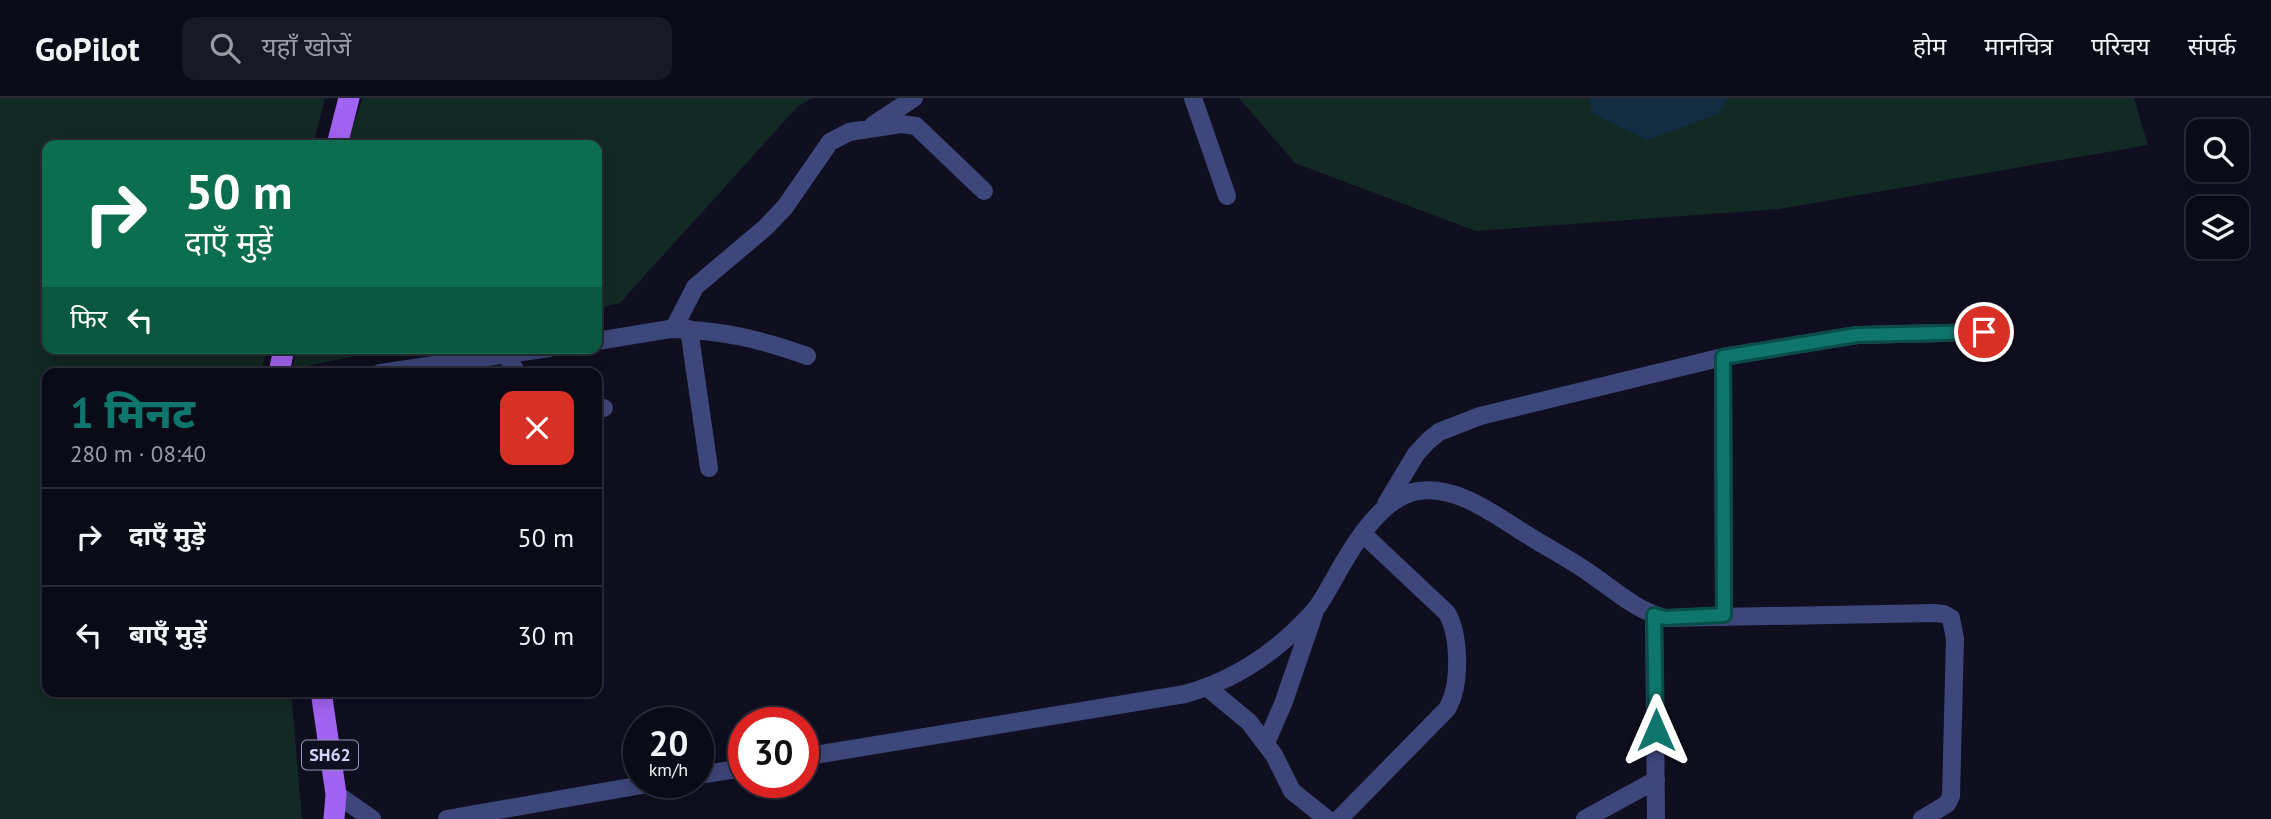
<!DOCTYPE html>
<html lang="hi">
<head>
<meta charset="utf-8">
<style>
  body { margin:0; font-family:"PT Sans","Noto Sans Devanagari",sans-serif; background:#191925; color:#f1f3f6; height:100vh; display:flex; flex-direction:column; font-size:26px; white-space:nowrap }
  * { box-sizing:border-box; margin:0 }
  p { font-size:23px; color:#9a9ba2 }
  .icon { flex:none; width:38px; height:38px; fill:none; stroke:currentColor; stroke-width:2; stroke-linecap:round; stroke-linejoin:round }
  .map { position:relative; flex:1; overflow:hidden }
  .sheet { position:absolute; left:42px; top:270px; width:560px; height:329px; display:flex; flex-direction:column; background:#0b0b18; border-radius:14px; box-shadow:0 4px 18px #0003,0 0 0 2px #2b2b37 }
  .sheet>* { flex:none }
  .top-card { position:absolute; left:42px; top:42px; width:560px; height:214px; border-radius:14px; box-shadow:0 4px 18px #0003,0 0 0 2px #2b2b37; background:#0b6e4f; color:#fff; overflow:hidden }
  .fabs { position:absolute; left:2186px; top:21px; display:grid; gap:14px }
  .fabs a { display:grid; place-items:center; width:63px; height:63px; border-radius:14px; background:#0b0b18; box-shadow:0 4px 18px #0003,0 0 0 2px #2b2b37; font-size:35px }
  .speed { position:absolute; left:623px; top:609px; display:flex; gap:14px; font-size:35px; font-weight:700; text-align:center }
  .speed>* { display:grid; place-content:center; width:91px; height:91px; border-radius:50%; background:#0b0b18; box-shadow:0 4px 18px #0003,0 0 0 2px #2b2b37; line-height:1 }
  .speed small { font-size:18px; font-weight:400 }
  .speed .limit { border:10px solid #d22; background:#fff; color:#111 }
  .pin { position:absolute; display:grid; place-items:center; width:60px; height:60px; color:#fff; margin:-30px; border:4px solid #fff; border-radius:50%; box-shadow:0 2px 7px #0007 }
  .me { position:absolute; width:77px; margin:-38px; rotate:0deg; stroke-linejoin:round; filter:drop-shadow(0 0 5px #0008) }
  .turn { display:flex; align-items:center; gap:24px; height:147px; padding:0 28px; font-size:32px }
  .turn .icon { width:91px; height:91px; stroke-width:2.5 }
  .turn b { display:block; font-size:49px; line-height:60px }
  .then { display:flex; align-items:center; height:66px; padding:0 28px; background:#0003; gap:14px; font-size:26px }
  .round { display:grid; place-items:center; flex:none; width:74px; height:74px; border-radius:14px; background:#191925 }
  .summary { display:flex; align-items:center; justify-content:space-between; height:119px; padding:0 28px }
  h1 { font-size:42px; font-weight:800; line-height:52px; color:#0f766e }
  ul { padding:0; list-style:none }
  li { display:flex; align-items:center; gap:21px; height:98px; padding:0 28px; border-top:2px solid #2b2b37 }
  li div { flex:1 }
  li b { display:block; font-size:26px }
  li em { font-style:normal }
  header { display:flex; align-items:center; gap:42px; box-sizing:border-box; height:98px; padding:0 35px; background:#0b0b18; border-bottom:2px solid #2b2b37 }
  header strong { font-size:33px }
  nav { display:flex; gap:38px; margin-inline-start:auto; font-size:24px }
  .search { width:490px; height:63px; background:#191925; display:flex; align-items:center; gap:18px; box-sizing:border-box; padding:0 24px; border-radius:14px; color:#9a9ba2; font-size:26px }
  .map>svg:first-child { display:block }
  .green { fill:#132924 }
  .water { fill:#122d41 }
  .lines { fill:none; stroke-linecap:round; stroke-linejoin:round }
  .minor { stroke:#3e477b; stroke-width:18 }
  .major { stroke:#a163f1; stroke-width:21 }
  .route-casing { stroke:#0a4d48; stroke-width:18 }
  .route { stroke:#0f766e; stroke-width:12 }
  .labels { text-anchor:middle; stroke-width:5; stroke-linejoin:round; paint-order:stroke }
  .shield { fill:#0f0f20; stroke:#989ab9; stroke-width:2 }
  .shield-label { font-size:18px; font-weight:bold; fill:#d2d5fb }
</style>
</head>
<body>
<header>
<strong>GoPilot</strong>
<div class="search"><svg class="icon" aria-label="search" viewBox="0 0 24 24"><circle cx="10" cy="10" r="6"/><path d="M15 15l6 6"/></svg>यहाँ खोजें</div>
<nav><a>होम</a><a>मानचित्र</a><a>परिचय</a><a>संपर्क</a></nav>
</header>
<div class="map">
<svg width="2271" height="721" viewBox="0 0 2271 721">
  <rect width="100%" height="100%" fill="#0f0f20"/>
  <path class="green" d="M0,0h325l-12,47h-266v203h220l-6,25h-214v318h244l11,128h-302z
    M363,0h450l-15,8 -178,197 -23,5v-163h-251z
    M1239,0h895l14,47 -369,64 -303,22 -181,-68z
    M297,250h98l-103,21z"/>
  <path class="water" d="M1589,0h140l-10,16 -72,26 -55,-27z"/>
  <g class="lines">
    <path class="minor" d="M1193,0l34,98
      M873,27l41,-27
      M670,231c51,1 90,10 137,27
      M689,231l20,139
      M597,243l73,-12 5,-3 20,-39 71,-60 19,-20 45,-65 19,-10 52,-8 15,2 68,65
      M506,257l11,18
      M1723,259l1,258
      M380,275l169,-25
      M597,310h7
      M1386,406l30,-50 12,-13 11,-9 41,-16 243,-59 134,-22 127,-3
      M1654,517l2,204
      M1208,590l41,34 25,33 18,36 35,28
      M1266,645l17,-39 31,-90
      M803,659l382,-63c50,-14 93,-43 128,-82 8,-8 14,-21 20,-31 17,-31 47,-84 85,-90 40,-6 78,25 111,45 19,12 40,23 59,36 25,17 47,38 77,46l270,-5 9,1 7,4 4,21 -4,157 -4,8 -25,15
      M698,677l46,-7
      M336,696l36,25
      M447,721l212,-37
      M1339,721l108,-110c14,-23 13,-73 0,-96l-84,-79
      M1585,721l71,-39"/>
    <path class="major" d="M337,47l12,-47
      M279,275l5,-25
      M321,593l15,103 -2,25"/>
  </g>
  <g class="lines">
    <defs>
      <path id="route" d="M1656,632l-2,-115 11,3 59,-3 -1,-258 134,-22 127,-3"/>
    </defs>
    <use href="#route" class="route-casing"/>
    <use href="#route" class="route"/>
  </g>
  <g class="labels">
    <rect class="shield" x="302" y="642.5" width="56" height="29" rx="5"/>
    <g class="shield-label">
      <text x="330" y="663">SH62</text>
    </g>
  </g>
</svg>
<div class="fabs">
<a><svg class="icon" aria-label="search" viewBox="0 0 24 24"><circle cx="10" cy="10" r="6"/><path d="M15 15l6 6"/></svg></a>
<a><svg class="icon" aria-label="layers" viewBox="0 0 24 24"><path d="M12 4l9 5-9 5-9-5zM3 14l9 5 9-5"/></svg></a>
</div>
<div class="speed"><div>20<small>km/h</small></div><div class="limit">30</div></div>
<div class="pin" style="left:1984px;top:234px;background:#d93025"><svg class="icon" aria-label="arrive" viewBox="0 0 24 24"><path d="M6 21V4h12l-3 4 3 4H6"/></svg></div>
<svg class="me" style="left:1656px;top:632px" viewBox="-20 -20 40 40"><path d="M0-17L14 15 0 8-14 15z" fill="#0f766e" stroke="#fff" stroke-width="4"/></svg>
<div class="top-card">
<div class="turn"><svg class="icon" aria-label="right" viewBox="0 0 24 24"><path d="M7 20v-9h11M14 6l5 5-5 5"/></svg><div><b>50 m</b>दाएँ मुड़ें</div></div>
<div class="then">फिर<svg class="icon" aria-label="left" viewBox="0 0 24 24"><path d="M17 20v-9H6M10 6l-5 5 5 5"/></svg></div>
</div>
<section class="sheet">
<div class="summary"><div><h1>1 मिनट</h1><p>280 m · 08:40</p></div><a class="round" style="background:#d93025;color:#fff"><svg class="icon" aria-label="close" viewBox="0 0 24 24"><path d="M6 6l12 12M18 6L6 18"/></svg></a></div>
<ul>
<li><svg class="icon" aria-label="right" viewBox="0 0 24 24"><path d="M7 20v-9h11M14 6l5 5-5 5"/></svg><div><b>दाएँ मुड़ें</b></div><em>50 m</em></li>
<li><svg class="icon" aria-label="left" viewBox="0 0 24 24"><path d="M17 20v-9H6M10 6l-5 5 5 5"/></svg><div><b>बाएँ मुड़ें</b></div><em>30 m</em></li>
</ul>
</section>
</div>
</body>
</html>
